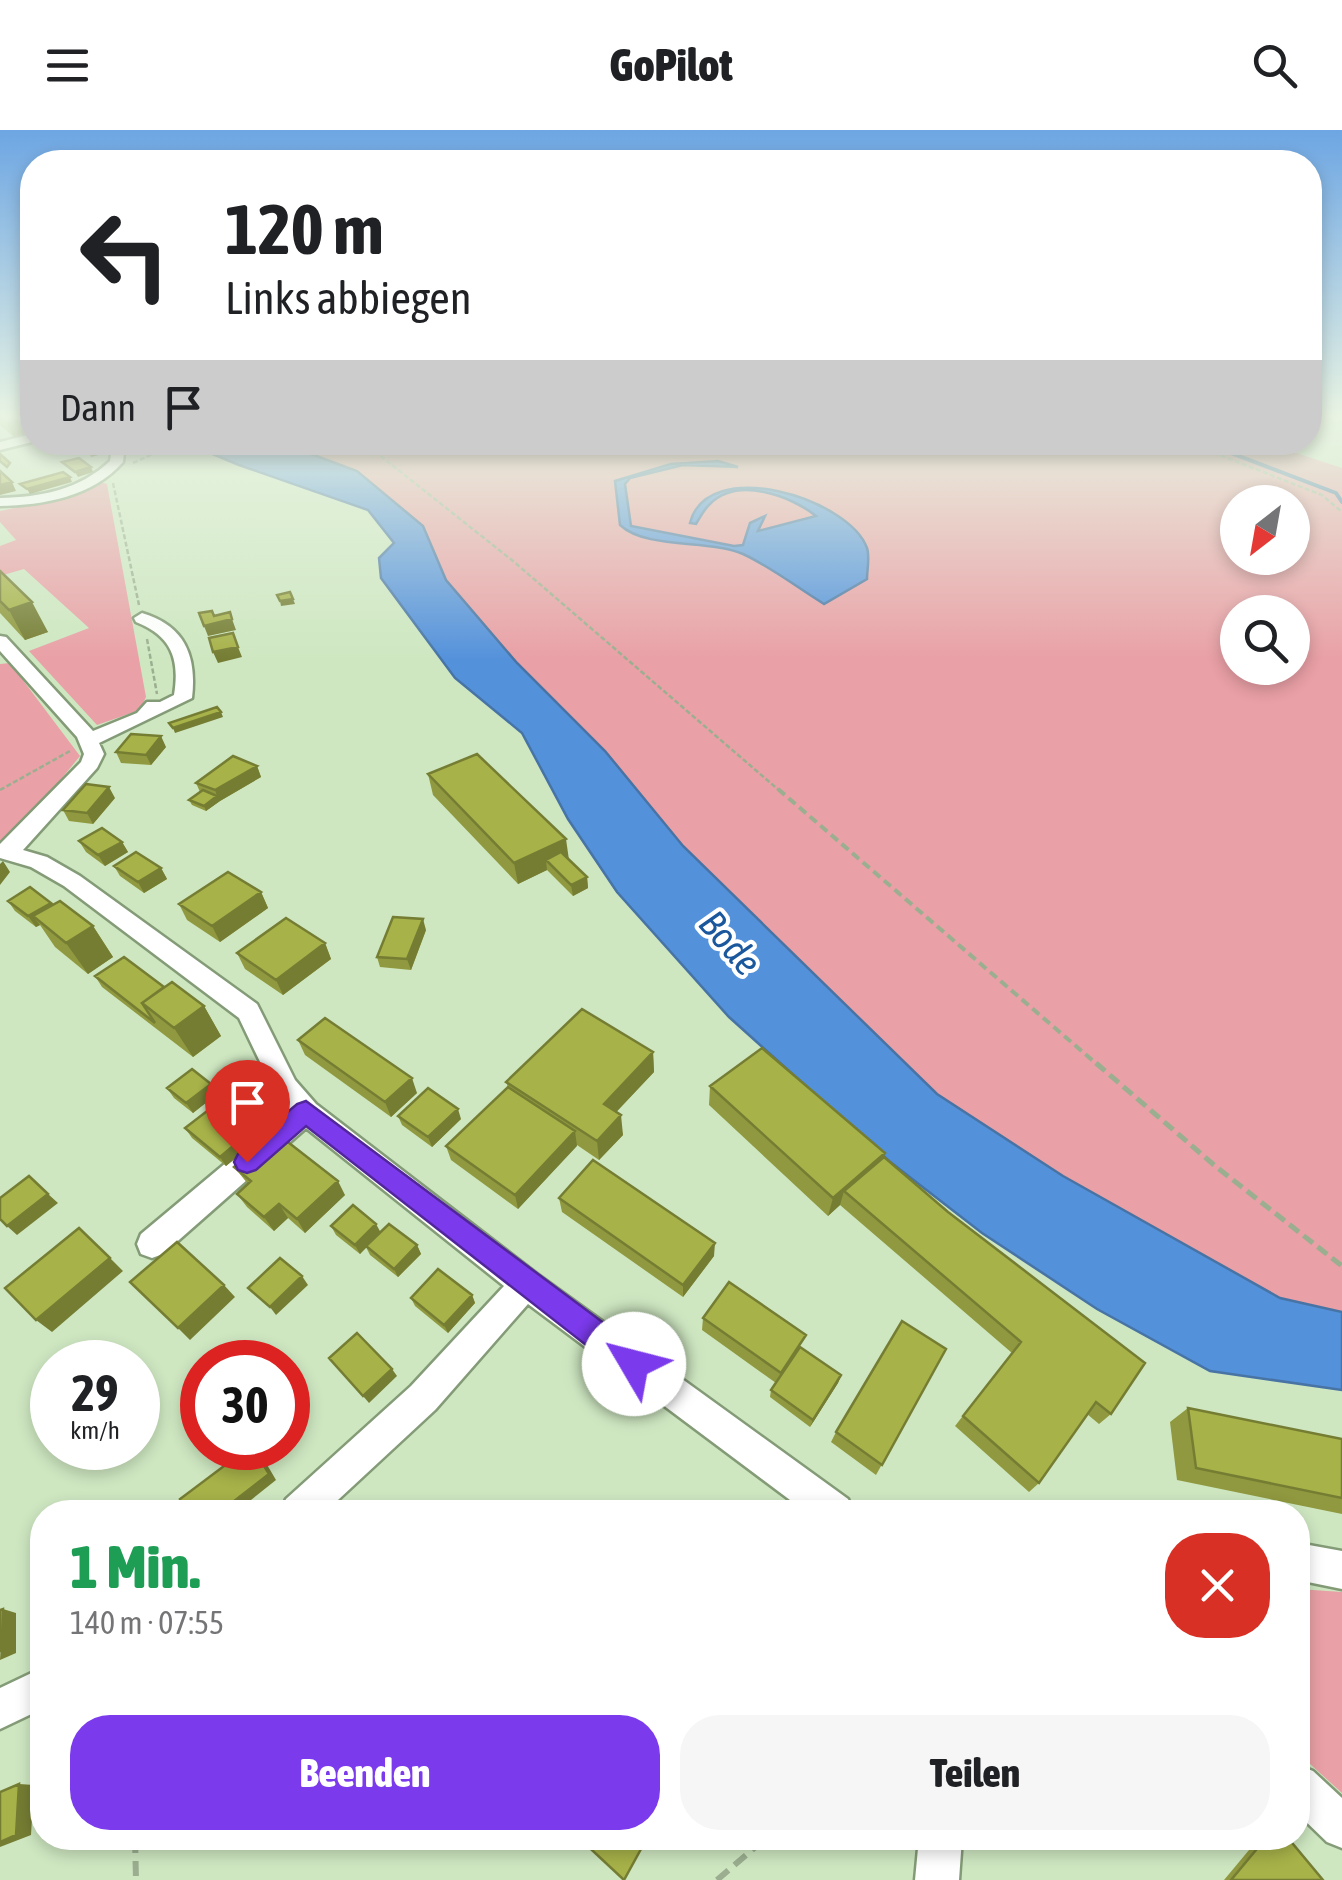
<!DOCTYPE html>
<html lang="de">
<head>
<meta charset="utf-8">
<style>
  body { margin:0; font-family:"Asap Condensed",sans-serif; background:#f6f6f6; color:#202124; height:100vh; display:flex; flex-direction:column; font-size:38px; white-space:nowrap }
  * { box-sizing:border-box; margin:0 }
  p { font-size:32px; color:#757577 }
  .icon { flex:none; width:55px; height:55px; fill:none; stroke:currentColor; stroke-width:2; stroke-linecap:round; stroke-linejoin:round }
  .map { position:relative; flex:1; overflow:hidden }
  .drawer { position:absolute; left:30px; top:1370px; width:1280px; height:350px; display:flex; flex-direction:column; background:#fff; border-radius:40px; box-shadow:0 5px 15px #0003 }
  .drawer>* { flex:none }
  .top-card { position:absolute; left:20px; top:20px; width:1302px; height:305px; border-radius:40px; box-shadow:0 5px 15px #0003; background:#fff; color:#202124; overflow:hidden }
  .needle { width:65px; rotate:211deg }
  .controls { position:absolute; left:1220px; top:355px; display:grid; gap:20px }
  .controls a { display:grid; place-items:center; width:90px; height:90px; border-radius:50%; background:#fff; box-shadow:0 5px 15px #0003; font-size:50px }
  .speed { position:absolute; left:30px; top:1210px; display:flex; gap:20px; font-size:50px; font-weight:700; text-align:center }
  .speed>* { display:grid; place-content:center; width:130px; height:130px; border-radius:50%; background:#fff; box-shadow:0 5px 15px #0003; line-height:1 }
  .speed small { font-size:25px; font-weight:400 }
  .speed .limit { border:15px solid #d22; background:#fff; color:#111 }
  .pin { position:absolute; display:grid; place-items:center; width:85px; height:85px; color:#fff; margin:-102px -42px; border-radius:50% 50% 50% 0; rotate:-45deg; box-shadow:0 0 10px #0007 }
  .pin .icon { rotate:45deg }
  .me { position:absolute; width:110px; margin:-55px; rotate:307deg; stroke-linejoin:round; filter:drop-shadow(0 0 8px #0008) }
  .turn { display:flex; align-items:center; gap:35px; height:210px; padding:0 40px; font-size:45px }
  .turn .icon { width:130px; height:130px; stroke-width:2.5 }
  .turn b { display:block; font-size:70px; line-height:85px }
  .then { display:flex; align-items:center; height:95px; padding:0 40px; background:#0003; gap:20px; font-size:38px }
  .round { display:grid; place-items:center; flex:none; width:105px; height:105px; border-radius:40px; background:#f6f6f6 }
  .head { display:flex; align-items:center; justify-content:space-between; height:170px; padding:0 40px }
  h1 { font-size:60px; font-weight:800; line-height:75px; color:#1e9e55 }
  .button { display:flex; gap:20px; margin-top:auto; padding:20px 40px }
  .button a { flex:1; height:115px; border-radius:40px; background:#7c3aed; color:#fff; font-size:40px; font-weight:800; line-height:115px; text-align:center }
  .button a+a { background:#f6f6f6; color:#202124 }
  header { display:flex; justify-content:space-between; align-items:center; height:130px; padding:0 40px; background:#fff; font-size:45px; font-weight:800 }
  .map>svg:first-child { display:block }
  .green { fill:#e9a0a6; fill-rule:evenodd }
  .water { fill:#5491db; stroke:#4774a4; stroke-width:2.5 }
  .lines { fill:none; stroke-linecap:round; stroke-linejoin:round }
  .stream { stroke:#4774a4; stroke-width:4 }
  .minor-casing { stroke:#849b77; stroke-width:5 }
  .path-far3 { stroke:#9baf90; stroke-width:2.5; stroke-dasharray:5 2.5; stroke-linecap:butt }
  .path-far2 { stroke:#9baf90; stroke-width:4; stroke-dasharray:9 5; stroke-linecap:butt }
  .path-far1 { stroke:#9baf90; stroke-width:5; stroke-dasharray:12 6; stroke-linecap:butt }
  .path { stroke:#9baf90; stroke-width:6; stroke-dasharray:15 8; stroke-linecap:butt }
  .minor { fill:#fff; fill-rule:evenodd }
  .wall { fill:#90993f }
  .shaded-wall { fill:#757d33 }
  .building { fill:#a7b249; stroke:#757d33; stroke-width:2.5 }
  .route { fill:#7c3aed; stroke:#51269a; stroke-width:2.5 }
  .labels { text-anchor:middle; stroke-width:8; stroke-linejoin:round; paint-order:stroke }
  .water-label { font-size:38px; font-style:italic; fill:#1a579c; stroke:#fff }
</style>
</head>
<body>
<header><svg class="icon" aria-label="menu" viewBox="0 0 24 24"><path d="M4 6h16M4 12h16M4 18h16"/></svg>GoPilot<svg class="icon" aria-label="search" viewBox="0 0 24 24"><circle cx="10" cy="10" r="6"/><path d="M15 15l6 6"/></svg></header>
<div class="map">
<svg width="1342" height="1750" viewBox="0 0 1342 1750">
  <rect width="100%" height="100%" fill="#cee7c1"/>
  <path class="green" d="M1263,312l79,26v844l-62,-14 -217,-122 -126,-82 -254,-248 -78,-95 -88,-88 -71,-83 -23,-54 -66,-55 -78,-28zM1238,372h54v56h-54zM1238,482h54v56h-54z
    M101,352l6,2 39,213 -6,13 -43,15 -68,-74 60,-23 -65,-59 -24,7v-30l16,-6 -16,-18v-11l57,-12z
    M10,533l70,93 -63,77 -17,8v-177z
    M1298,1459l44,3v201l-44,-40z"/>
  <path class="water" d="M279,312l78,29 66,55 23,54 71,83 88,88 78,95 254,248 126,82 217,122 62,14v78l-132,-19 -113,-62 -115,-76 -93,-72 -160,-144 -112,-125 -49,-73 -46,-86 -67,-55 -74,-100 -2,-20 15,-15 -26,-33 -129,-45 -53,-22z
    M718,331l20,6 -55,-2 -53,13 -5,6 6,42 103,20 9,-1 7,-22 15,-7 -7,15 58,-15c-25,-20 -78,-40 -106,-12 -6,5 -10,14 -14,20l-6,-1c17,-68 159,-25 177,25 3,9 0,22 0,31l-43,25c-26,-16 -53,-37 -81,-50 -33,-15 -96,-4 -123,-29l-5,-44 56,-17z"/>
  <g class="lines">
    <path class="stream" d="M1202,312l134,51 6,9"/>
    <defs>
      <path id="minor" d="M32,304v8l-32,8v-8z
        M113,312h12l-2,20c-31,35 -79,43 -123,44v-8c41,-1 79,-8 110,-37z
        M142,483c43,13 55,43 50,85l-93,45 5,11 -7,14 -74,82 24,7 33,19 177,128 38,76 21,24 221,170 311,225 5,13h-47l-278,-208 -93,106 -110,102h-44l5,-13 125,-113 93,-100 -198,-158 -143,126 -11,4 -11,-4 -4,-10 4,-10 147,-123 -12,-16 -37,-77 -175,-132 -33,-19 -31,-9v-14l81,-82 3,-8 -7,-17 -77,-86v-15l6,1 87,94 44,-18 10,-11h13l14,-7c6,-37 -3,-59 -38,-73l-2,-4z
        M1298,1413l44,8v38l-44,-9z
        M42,1538v41l-42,20v-41z
        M1298,1635l15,6 29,27v50l-15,-6 -29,-28z
        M919,1708h43l-3,42h-44z"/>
    </defs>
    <use href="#minor" class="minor-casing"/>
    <path class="path-far3" d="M363,312l150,119 268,231
      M1186,312l136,53 20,17
      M133,333l46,-21
      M113,353l26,122
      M147,509l10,55
      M0,660l70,-39"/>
    <path class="path-far2" d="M778,659l321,277"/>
    <path class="path-far1" d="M1096,933l118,102 128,101"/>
    <path class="path" d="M135,1708l1,42
      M717,1750l49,-42"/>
    <use href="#minor" class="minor"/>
  </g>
  <path class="wall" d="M0,285h23l-9,22 -14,-12z
    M0,441l48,61 -23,8 -25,-27z
    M166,617l-15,18 -30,-2 -5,-11z
    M257,636l4,11 -41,24 -14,10 -14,-6 -3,-5 11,-8 -4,-9z
    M428,644l140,86 19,17 1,11 -15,8 -26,-26 -29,14 -85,-89z
    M115,668l-22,26 -24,-3 -6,-11z
    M79,711l43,1 6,10 -23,14 -19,-14z
    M114,736l47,2 6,11 -23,14 -24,-17z
    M261,762l7,16 -48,34 -33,-22 -8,-16z
    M8,771l45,4 40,21 20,31 -25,17 -33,-27 -15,-22 -4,2 -21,-16z
    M426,800l-15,40 -31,-3 -3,-10z
    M325,813l6,16 -48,36 -38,-26 -8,-16z
    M95,846l69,11 40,19 17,30 -28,21 -91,-70z
    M298,910l119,53 -26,24 -86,-62z
    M653,922l1,20 -38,40 7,23 -24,25 -22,-15 -59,64 -67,-49 -5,-14 62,-59 -2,-5z
    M211,954l6,10 -24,19 -19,-15 -7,-10z
    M710,956l174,71 227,257 -12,10 -12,-10 -48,69 -10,9 -74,-66 57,-73 -172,-148 -12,11 -119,-111z
    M398,986l63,3 -29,28 -30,-22z
    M258,995l6,10 -38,31 -34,-28 -7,-10z
    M234,1037l111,28 -40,38 -17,-15 -14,13 -27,-24 -10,-13 11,-10z
    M559,1068l155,58 -31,41 -121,-85z
    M331,1096l49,6 37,13 4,9 -23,23 -28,-22 -4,-8 -6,7 -24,-19z
    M472,1165l3,8 -27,30 -33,-27 -4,-8z
    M703,1188l99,30 39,27 -3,8 -28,44 -40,-30 1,-7 5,-7 -74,-53z
    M946,1219l-70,126 -45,-33 5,-10z
    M1188,1278l154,31v75l-165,-34 -7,-58z
    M1259,1708h29l35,42h-99z"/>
  <path class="shaded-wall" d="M27,289l5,13 -18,5 -7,-14z
    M101,319l2,5 -12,3 -2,-5z
    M91,337l2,5 -15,5 -3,-5z
    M70,347l2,5 -42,12 -3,-5z
    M12,352l4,9 -16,4v-10z
    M293,469l2,5 -14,2 -1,-5z
    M32,472l16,30 -23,8 -16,-30z
    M232,489l4,11 -28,6 -4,-10z
    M238,517l4,10 -24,6 -5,-11z
    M221,582l2,5 -48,16 -2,-5z
    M161,606l5,11 -15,18 -5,-10z
    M257,636l4,11 -41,24 -14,10 -2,-5 13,-10 -2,-6z
    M109,657l6,11 -22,26 -6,-11z
    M566,709l3,21h-23l1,10 -29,14 -4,-21z
    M122,712l6,10 -23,14 -7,-11z
    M3,731l7,11 -10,13v-21z
    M161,738l6,11 -23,14 -6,-11z
    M587,747l1,11 -15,8 -2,-11z
    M261,762l7,16 -48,34 -8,-16z
    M51,773l7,11 -25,2 7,9 -4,2 -8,-11z
    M423,789l3,11 -15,40 -4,-11z
    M93,796l20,31 -25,17 -22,-31z
    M325,813l6,16 -48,36 -7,-15z
    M204,876l17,30 -28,21 -19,-29z
    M653,922l1,20 -48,51 -2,-19z
    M412,948l5,15 -26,24 -6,-15z
    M211,954l6,10 -24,19 -7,-10z
    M458,979l3,10 -29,28 -4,-10z
    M621,985l2,20 -24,25 -2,-19z
    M258,995l6,10 -38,31 -6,-9z
    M575,1001l2,15 -59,63 -3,-14z
    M885,1023l-6,19 -35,19 -4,14 -12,11 5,-18z
    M338,1051l7,14 -40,38 -8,-14z
    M48,1064l10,9 -41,32 -10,-9z
    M279,1074l9,14 -14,13 -10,-14z
    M376,1094l5,9 -21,21 -5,-9z
    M715,1113l-1,13 -31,41v-12z
    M417,1115l4,9 -23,23 -4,-8z
    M110,1128l13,13 -71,61 -16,-12z
    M302,1146l6,9 -32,30 -6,-8z
    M224,1155l11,12 -45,43 -12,-12z
    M472,1165l3,8 -27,30 -4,-8z
    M392,1239l5,7 -28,27 -6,-7z
    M841,1245l-3,8 -28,44 3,-7z
    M253,1318l6,3 17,29 -40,32h-16z
    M3,1479l13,4v40l-16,7z
    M19,1654l15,1 -3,50 -31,12v-5z"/>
  <path class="building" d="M0,285h23l4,4 -20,4 -7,-6z
    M93,312l8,7 -12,3 -9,-6z
    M0,324l10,9 -3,4 -7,-6z
    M79,328l12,9 -16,5 -13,-10z
    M0,341l12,11 -12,3z
    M63,342l7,5 -43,12 -7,-5z
    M0,441l32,31 -23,8 -9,-9z
    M290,462l3,7 -13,2 -3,-6z
    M212,481l2,5 16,-4 2,7 -28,7 -5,-13z
    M233,503l5,14 -25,5 -4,-14z
    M217,577l4,5 -48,16 -4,-5z
    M131,604l30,2 -15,19 -30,-3z
    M477,624l89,85 -52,24 -86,-89z
    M233,626l24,10 -42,24 -19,-7z
    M86,654l23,3 -22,26 -24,-3z
    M203,660l14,6 -13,10 -15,-6z
    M102,698l20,14 -24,13 -19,-14z
    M136,722l25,16 -23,14 -24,-16z
    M561,722l26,25 -16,8 -25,-25z
    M228,742l33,20 -49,34 -33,-22z
    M30,757l21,16 -23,13 -20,-15z
    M60,771l33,25 -27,17 -33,-27z
    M393,787l30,2 -16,40 -30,-2z
    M286,788l39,25 -49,37 -39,-27z
    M124,827l40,30 -22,16 13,20 -60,-47z
    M172,852l32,24 -30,22 -32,-25z
    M582,879l71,43 -49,52 17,11 -24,26 -91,-59z
    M325,888l87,60 -27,24 -87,-62z
    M762,918l123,105 -52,45 -123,-112z
    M192,939l19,15 -25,19 -19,-15z
    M508,957l67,44 -60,64 -69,-49z
    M428,958l30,21 -30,28 -30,-21z
    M224,968l34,27 -38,32 -35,-29z
    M275,1002l63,49 -41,38 -18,-15 -15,13 -27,-23 14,-13 -17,-14z
    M884,1027l64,55 197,151 -34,51 -15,-12 -57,81 -76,-67 58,-74 -177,-151z
    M593,1030l122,83 -32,42 -124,-87z
    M29,1046l19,18 -41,32 -7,-7v-21z
    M353,1075l23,19 -21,21 -24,-19z
    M389,1094l28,21 -23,24 -28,-23z
    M79,1098l31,30 -74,62 -31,-32z
    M177,1112l47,43 -46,43 -48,-46z
    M280,1128l22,18 -32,31 -22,-19z
    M438,1139l34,26 -28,30 -33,-27z
    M729,1152l77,53 -25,38 -78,-55z
    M902,1191l44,28 -64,116 -46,-33z
    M357,1203l35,36 -29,27 -34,-38z
    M800,1217l41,28 -28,45 -42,-30z
    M1188,1278l154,31v59l-146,-30z
    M248,1318h5l16,26 -49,38h-33l-7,-13z
    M3,1479l-1,41 -2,1v-41z
    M19,1654l-3,51 -16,7v-50z
    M579,1708h68l-23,42z
    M1266,1708h22l35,42h-92z"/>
  <linearGradient id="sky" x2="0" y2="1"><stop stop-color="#6da6e3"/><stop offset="0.54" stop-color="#e9f4e3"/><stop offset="1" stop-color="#e9f4e3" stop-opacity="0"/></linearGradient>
  <rect width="1342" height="530" fill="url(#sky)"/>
  <path class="route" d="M306,971l338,252 4,11 -4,10 -10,4 -11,-4 -317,-248 -50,44 -9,3 -9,-3 -4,-8 4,-8 59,-50z"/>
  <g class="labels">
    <g class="water-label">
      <text transform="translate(730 813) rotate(49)" y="13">Bode</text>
    </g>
  </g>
</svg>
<div class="controls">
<a><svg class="needle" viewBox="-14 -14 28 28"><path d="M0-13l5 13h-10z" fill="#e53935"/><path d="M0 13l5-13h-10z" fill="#757577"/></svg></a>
<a><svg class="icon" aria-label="search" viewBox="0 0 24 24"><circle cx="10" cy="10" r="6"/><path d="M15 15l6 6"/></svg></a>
</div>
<div class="speed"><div>29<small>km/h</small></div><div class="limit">30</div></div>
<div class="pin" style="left:247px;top:1032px;background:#d93025"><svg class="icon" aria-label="arrive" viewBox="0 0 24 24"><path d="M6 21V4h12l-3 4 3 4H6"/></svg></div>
<svg class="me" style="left:634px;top:1234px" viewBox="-20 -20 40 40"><circle r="19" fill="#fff"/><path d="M0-13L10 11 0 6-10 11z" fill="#7c3aed"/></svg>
<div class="top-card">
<div class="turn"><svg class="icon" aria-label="left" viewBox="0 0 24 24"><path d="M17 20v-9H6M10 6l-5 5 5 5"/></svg><div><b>120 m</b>Links abbiegen</div></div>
<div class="then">Dann<svg class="icon" aria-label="arrive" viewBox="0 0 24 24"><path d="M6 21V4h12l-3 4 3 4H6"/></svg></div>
</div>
<section class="drawer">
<div class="head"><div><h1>1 Min.</h1><p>140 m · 07:55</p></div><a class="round" style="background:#d93025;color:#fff"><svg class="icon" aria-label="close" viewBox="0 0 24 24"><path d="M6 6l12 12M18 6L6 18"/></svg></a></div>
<div class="button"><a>Beenden</a><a>Teilen</a></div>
</section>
</div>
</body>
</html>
